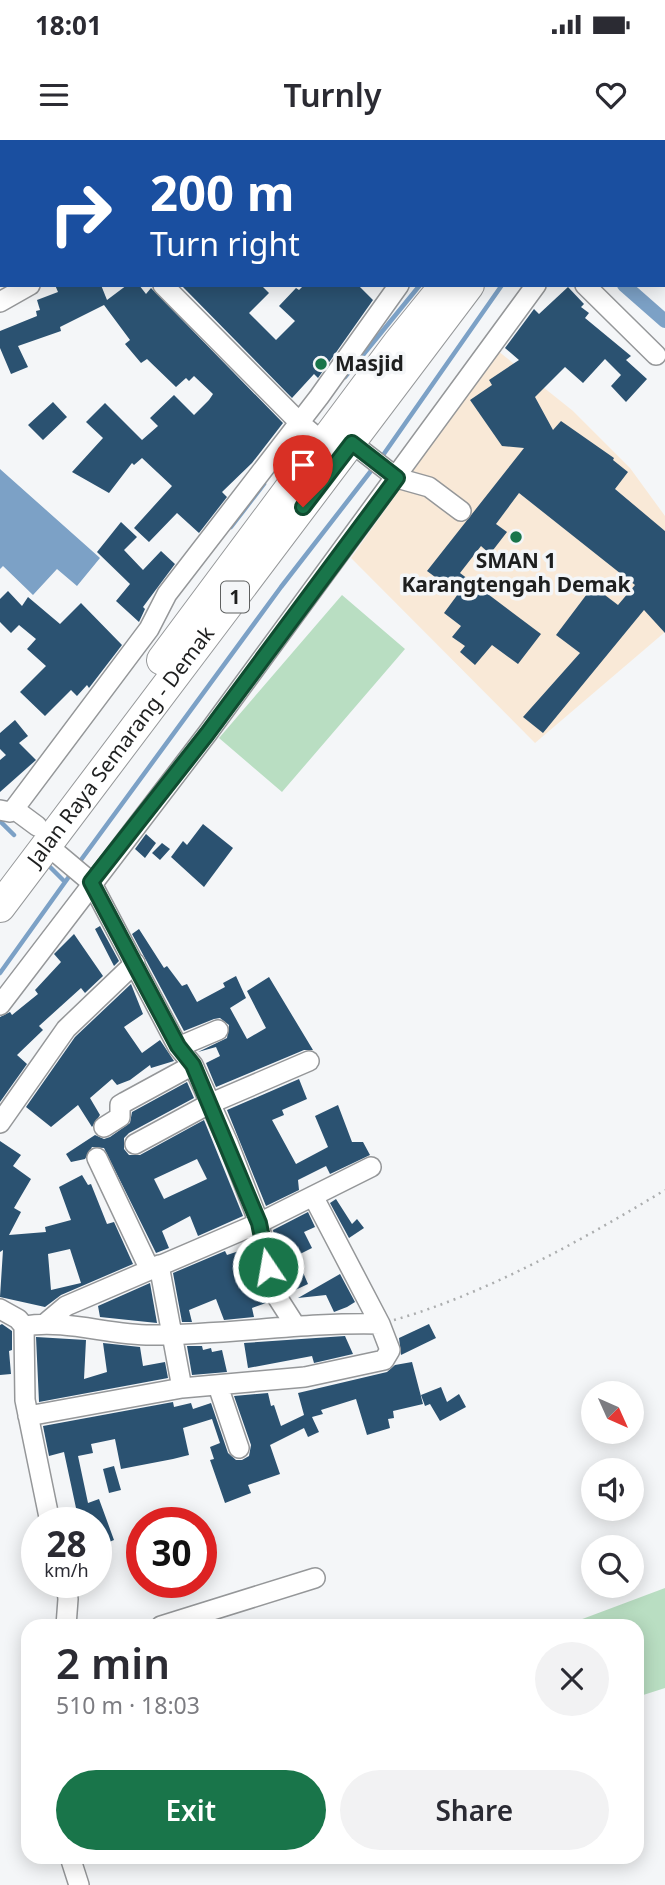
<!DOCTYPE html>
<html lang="en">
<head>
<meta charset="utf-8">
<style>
  body { margin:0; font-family:"Noto Sans",sans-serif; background:#f2f2f3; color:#2b2b33; height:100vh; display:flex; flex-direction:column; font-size:26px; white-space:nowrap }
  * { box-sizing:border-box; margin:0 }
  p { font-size:23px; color:#7c7c81 }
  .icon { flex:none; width:38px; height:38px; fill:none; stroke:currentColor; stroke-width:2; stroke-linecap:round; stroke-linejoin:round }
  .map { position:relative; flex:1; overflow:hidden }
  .details { position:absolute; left:21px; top:1479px; width:623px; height:245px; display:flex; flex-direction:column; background:#fff; border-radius:21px; box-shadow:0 4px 18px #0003 }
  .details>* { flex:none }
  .hud { position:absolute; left:0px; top:0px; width:665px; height:147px; box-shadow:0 4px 18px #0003; background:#1a4fa0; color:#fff; overflow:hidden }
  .needle { width:46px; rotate:135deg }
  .buttons { position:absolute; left:581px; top:1241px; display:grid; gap:14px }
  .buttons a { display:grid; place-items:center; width:63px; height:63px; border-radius:50%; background:#fff; box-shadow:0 4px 18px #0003; font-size:35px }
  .speed { position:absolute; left:21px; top:1367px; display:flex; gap:14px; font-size:35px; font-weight:700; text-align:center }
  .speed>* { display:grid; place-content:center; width:91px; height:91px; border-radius:50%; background:#fff; box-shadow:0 4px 18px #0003; line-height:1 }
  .speed small { font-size:18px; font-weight:400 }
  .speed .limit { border:10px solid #d22; background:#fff; color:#111 }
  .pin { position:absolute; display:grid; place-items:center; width:60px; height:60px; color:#fff; margin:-72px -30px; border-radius:50% 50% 50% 0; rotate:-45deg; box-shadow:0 0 7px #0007 }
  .pin .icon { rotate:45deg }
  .me { position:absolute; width:77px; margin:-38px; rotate:348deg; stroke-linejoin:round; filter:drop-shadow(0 0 5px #0008) }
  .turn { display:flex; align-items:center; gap:24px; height:147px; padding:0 35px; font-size:32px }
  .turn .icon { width:91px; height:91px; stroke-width:2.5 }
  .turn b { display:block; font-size:49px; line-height:60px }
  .round { display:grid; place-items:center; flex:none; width:74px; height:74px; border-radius:37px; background:#f2f2f3 }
  .head { display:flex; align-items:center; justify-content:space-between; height:119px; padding:0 35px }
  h1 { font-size:42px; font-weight:600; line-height:52px }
  .cta { display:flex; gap:14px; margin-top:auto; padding:14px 35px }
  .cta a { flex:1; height:80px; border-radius:42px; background:#19754a; color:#fff; font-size:28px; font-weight:600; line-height:80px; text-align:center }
  .cta a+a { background:#f2f2f3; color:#2b2b33 }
  .status { display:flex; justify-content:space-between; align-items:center; height:49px; padding:0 35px; background:#fff; direction:ltr }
  .status svg { height:19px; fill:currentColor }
  header { display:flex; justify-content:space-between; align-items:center; height:91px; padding:0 35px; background:#fff; font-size:32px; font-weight:600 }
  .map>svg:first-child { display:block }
  .education { fill:#f9e9d7 }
  .green { fill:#b9dec2 }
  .water { fill:#7ca1c6 }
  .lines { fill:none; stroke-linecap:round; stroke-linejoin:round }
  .stream { stroke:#7ca1c6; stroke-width:4.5 }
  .canal { stroke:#7ca1c6; stroke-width:14 }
  .building { fill:#2b5271; fill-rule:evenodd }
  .minor-casing { stroke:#959799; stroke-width:22 }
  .highway-casing { stroke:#959799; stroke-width:32 }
  .path { stroke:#acaeaf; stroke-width:2.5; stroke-dasharray:2 5; stroke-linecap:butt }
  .minor { stroke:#fff; stroke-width:19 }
  .highway { stroke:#fff; stroke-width:30 }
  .route-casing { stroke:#104c30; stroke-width:18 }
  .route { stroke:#19754a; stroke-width:12 }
  .poi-dot { fill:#19754a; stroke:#f4f6f8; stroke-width:2.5 }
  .labels { text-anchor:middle; stroke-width:7; stroke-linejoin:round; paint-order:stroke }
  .shield { fill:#f4f6f8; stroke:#5e6060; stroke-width:2 }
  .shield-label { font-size:19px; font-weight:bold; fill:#1e1f1f }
  .poi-label { font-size:21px; font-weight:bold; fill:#1e1f1f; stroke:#f4f6f8; text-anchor:start }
  .street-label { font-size:21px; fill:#1e1f1f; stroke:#f4f6f8 }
</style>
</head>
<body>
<div class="status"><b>18:01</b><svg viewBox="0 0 49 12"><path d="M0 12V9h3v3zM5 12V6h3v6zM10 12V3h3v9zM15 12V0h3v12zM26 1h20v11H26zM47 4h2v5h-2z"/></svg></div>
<header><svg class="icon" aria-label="menu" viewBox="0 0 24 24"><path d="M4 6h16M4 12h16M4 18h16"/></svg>Turnly<svg class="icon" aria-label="heart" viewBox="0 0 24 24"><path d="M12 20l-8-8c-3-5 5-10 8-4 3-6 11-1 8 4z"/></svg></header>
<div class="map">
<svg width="665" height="1745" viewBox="0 0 665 1745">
  <rect width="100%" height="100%" fill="#f4f6f8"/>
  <path class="education" d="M498,211l75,60 57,57 35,48v116l-130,111 -184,-185z"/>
  <path class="green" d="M342,455l63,54 -123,143 -63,-54z
    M665,1448v100l-28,9v-71l-68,-2z"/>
  <path class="water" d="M0,329l100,89 -23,28 -20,-17 -24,26 -30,-29 -3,3z"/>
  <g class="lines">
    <path class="stream" d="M621,2l2,-2
      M663,83l2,1
      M345,237l75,-92
      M381,318l121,-173
      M231,387l33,-43
      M0,681l14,14
      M78,724l203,-277 93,-120
      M48,725l17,17
      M0,833l73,-102"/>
    <path class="canal" d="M624,145l41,36"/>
  </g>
  <path class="building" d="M55,145h46l6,15 20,-15h12l7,9 5,-6 132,135 -31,40 -30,29 5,5 -28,36 -22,-20 -28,29 -15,-14 38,-42 -30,-28 -8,7 -2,-2 -23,30 -37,-21 31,-34 -17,-16 19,-19 37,37 16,-14 -8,-8 24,-23 20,20 15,-15 4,-6 -19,-18 -5,5 -3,-3 -10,9 -29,-28 -6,4 -16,-19 5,-4 -26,-35 -44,22 1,4 -43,15 10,21 -17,7 -11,-26v-17l37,-15 -1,-5 4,-1 -3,-10 21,-8z
    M181,145h80l8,8 -20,20 27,27 19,-19 -16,-15 17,-18 3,2 5,-5h54l15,15 -55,78 -4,-4 -22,24z
    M568,147l16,17 -3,3 8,6 -4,5 46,38 -5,4 21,19 -21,23 -15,-16 10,-11 -16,-16 -22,24 -18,-16 -30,30 18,33 8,-9 53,37 -1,2 15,12 -13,17 50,42v102l-21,-23 -101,123 -20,-16 57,-64 -24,-18 37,-49 25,19 17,-20 -116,-92 -23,31 11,8 -17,22 -9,-8 -21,27 81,61 -23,30 -26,-19 -17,20 -15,-13 5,-6 -13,-9 9,-11 -17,-13 14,-19 -31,-23 97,-123 -22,-2 -32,-46 22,-15 -3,-5 30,-20 -14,-12 29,-39 5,5z
    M53,262l14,15 -24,23 -15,-15z
    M121,382l16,15 -13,13 19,20 18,-19 14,13 -32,43 2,2 -6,13 -23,-21 14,-17 -33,-32z
    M8,451l14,15 6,-9 32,27 21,-21 41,42 -33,43 -2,-3 -10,11 -6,-6 -26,26 -25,-24 26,-26 -19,-17 9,-10 -17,-14 -8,8 -11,-11v-23z
    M15,580l13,16 -9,7 17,17 -36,32v-32l6,-5 -6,-6v-16z
    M203,684l30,24 -29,39 -33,-30 12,-16 4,4z
    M146,694l10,9 -11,15 -10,-9z
    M162,703l8,6 -10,11 -8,-7z
    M100,786l19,35 -5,5 -19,-37z
    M139,789l25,39 3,-2 15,20 5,-2 10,18 28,-15 -2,-4 13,-7 10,22 -16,10 17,31 19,-11 -19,-37 22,-14 44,73h-9l-88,37 -10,-24 14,-7 -4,-9 -18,5 29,-14 2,-13 -9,-7 -6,1 -30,12 -52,-97z
    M74,794l29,42 -18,17 -4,-5 -42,38 4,4 -26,25 10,9 -27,38v-85l10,-5 2,3 26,-21 -3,-4 26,-28 -7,-8z
    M131,844l12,30 -19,13 18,26 18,-13 14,21 -23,7 -1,-3 -20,15 -13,5 -5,-6 -22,19 10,17 -8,12 -14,-22 -27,22 -25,-20 49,-70z
    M299,939l8,20 -25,11 2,5 -12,5 24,44 32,-17 -13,-31 23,-11 14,37h11l7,13 -40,19 -4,-8 -28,14 1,10 -33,16 -39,-96z
    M187,942l7,16 -65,35 -5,5v11l5,6h11l64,-35 39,96 -45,20 -8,-20 -28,15 7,17 -13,5 -52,-105 -12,-1 -7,12 -14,3 -5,-8 29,-19 9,4 6,-2 20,-14 2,-11zM197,1019l10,20 -43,20 -10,-20z
    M0,1001l21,14 -8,11 18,13 -17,29 7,4 -12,23 37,-3 -1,-5 26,-7 -12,-33 23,-12 6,10 3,-1 16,40 7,-2 19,42 -72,31 -16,12 -45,-10 3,-47 -3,2zM70,1109l11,34 -30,7 -3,-36z
    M336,1059l16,25 5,-5 7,9 -15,10 -19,-35z
    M308,1072l7,15 -11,5 8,16 -16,8 12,28 -19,9 -5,-9 -11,-54z
    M251,1107l9,44 6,12 -14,5 2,9 -30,3 -8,-21 -27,11 3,12h-10l-9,-49 52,-22 2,4z
    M340,1134l15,28 -8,5 -13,5 -8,-17 -28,3z
    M150,1143l7,40 -57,-6 -2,-11z
    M2,1184l10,7v19l-3,1 2,23 -11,1v-50z
    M429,1184l7,14 -35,17 -2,-17z
    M345,1196l8,18 -39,9 -2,-7 -64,12 -4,-25z
    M36,1197l50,3 -2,39 23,-7 -4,-29 37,4 3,19 22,-4 3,16 -129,24z
    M187,1206h15l1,4 8,-2 1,4 10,-2 5,22 -35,3z
    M412,1222l11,42 -30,7 1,7 -6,1 2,9 -23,7 -11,-36 -35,11 2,4 -11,3 7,15 -11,5 -4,-9 -34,17 10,29 -32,11 3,8 -26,10 -15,-43 4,-1 -4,-12 10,-4 -8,-24 -29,9 6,27 -16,4 -52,10 -6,-30 -24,5 2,9 -15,3 10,47 11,-4 15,41 -12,5 -6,-23h-17l-15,-70 -15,4 -6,-30 130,-24 1,5 17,-4 2,6 18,-6 17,50 8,7h6l7,-4 2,-11 -17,-49 34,-3 3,13 3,-1 7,21 23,-11 -6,-22 89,-21 8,-7z
    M441,1247l6,15 12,-8 7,13 -26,14 -10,-17 -5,2 -4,-11z
    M114,1326l7,24 -12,3 -6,-24z"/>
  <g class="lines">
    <defs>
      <path id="minor" d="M75,0v2
        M183,0l1,2
        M24,2l5,-2
        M650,2l1,-2
        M0,9l2,-1
        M163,145l138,139 24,20
        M585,145l71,70
        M0,162l30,-17
        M352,303l45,35 32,9 32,24
        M14,669l23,17
        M0,670l10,2 4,-3 135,-180 18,-35 152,-197 80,-112
        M47,705l44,37 87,165 15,18 35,78 31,80 13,66 23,36
        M0,865l207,-271 329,-449
        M178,907l40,-17
        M0,983l66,-94 69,-66
        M104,987l16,-10v-12l5,-3 68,-37
        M135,1004l74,-40 100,-43
        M97,1018l53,112
        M159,1125l23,123
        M0,1169l18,10 6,7 1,74 25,122
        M47,1182l19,-16 193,-83 112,-56
        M24,1186c42,-7 84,9 127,9 77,0 152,-13 229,-11
        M218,1246l21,62
        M28,1276l154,-28 123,-11 79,-17 6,-10 -10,-26 -67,-128
        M66,1442l2,17 -2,27
        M161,1486l154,-48
        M70,1717l9,28"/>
      <g id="highway">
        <path d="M557,2l1,-2"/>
        <path d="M162,520l236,-317 47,-58"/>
        <path id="s1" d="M0,767l469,-622"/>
      </g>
    </defs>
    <use href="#minor" class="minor-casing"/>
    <use href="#highway" class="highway-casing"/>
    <path class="path" d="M663,138l2,2
      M394,1180c92,-26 190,-81 271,-130"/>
    <use href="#minor" class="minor"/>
    <use href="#highway" class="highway"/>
  </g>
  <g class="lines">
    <defs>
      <path id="route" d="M268,1127l-9,-44 -66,-158 -15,-19 -87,-164 116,-148 190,-256 -45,-35 -49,64"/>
    </defs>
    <use href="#route" class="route-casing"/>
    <use href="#route" class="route"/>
  </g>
  <g class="poi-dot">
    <circle cx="321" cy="224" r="7"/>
    <circle cx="516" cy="397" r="7"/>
  </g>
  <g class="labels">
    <rect class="shield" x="221" y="441.5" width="28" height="31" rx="5"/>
    <g class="shield-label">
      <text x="235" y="464">1</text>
    </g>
    <g class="poi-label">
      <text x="335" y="231">Masjid</text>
      <text x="516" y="428" text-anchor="middle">SMAN 1<tspan x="516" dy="24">Karangtengah Demak</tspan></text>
    </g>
    <g class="street-label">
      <text dy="7" stroke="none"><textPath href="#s1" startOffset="201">Jalan Raya Semarang - Demak</textPath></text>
    </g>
  </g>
</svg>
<div class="buttons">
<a><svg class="needle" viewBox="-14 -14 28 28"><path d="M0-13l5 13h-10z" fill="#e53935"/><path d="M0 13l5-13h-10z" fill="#7c7c81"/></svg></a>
<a><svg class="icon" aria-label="sound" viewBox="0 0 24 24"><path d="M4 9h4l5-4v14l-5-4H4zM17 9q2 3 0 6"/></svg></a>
<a><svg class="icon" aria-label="search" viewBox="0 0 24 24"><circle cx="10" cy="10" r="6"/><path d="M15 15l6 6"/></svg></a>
</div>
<div class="speed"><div>28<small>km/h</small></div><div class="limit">30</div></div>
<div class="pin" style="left:303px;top:367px;background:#d93025"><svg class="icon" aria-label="arrive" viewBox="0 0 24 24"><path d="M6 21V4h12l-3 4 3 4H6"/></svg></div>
<svg class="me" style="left:268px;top:1127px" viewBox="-20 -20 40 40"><circle r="17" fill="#19754a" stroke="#fff" stroke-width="3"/><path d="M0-11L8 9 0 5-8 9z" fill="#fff"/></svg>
<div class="hud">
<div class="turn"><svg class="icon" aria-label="right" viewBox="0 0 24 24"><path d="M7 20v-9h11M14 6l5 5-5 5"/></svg><div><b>200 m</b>Turn right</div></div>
</div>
<section class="details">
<div class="head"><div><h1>2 min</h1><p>510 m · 18:03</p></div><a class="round"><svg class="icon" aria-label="close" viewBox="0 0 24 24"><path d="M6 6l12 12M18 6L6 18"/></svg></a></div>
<div class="cta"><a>Exit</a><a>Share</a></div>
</section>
</div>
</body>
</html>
